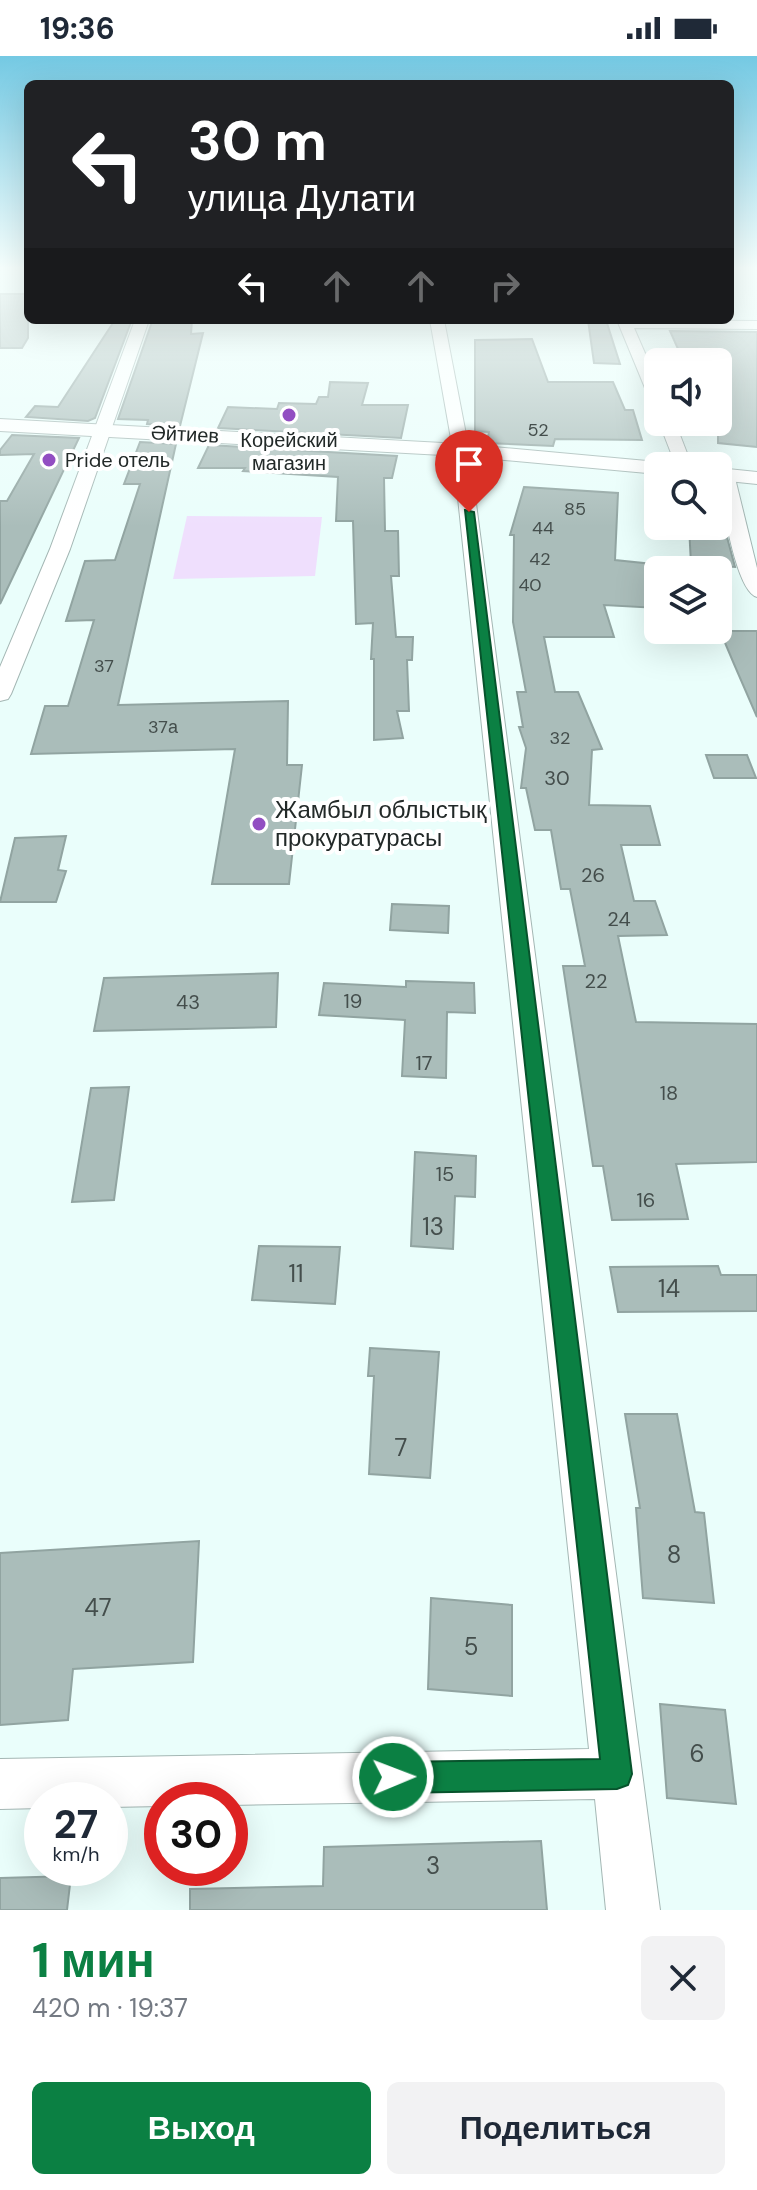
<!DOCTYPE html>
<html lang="ru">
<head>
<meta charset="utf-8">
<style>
  body { margin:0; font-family:"DM Sans",sans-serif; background:#f2f2f3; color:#1f2937; height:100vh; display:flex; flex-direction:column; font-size:30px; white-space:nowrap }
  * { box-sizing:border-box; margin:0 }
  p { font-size:26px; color:#747a83 }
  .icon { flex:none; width:44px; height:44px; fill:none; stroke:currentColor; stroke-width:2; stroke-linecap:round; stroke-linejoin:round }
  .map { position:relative; height:1854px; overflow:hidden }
  .sheet { display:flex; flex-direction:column; background:#fff; flex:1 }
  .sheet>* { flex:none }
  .top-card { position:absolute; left:24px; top:24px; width:710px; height:244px; border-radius:12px; box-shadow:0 8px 32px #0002; background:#202124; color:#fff; overflow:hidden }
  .fabs { position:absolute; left:644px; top:292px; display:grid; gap:16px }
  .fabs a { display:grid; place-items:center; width:88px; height:88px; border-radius:12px; background:#fff; box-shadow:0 8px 32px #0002; font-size:40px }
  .speed { position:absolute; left:24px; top:1726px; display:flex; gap:16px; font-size:40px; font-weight:700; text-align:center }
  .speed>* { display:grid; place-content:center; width:104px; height:104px; border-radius:50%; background:#fff; box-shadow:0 8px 32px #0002; line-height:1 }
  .speed small { font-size:20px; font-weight:400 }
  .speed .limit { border:12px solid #d22; background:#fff; color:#111 }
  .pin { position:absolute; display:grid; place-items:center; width:68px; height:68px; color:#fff; margin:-82px -34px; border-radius:50% 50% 50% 0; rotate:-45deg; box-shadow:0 0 8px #0007 }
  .pin .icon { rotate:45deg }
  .me { position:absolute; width:88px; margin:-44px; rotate:89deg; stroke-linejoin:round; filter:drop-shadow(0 0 6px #0008) }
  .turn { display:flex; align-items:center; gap:28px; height:168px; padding:0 32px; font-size:36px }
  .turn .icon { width:104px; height:104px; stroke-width:2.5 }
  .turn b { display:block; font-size:56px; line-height:68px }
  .lanes { display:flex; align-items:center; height:76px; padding:0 32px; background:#0003; justify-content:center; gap:40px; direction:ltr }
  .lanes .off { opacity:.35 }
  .round { display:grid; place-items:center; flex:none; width:84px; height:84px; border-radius:12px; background:#f2f2f3 }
  .overview { display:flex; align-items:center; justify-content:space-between; height:136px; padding:0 32px }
  h1 { font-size:48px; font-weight:800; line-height:60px; color:#0b8043 }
  .cta { display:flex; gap:16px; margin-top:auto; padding:16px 32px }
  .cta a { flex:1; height:92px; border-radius:12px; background:#0b8043; color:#fff; font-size:32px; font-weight:800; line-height:92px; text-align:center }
  .cta a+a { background:#f2f2f3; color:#1f2937 }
  .status { display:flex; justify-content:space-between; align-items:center; height:56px; padding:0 40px; background:#fff; direction:ltr }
  .status svg { height:22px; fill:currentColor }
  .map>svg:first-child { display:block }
  .green { fill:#efdffd }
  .building { fill:#aabdba; stroke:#91a4a1; stroke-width:2 }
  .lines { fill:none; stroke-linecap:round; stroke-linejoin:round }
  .minor-casing { stroke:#a4b7b4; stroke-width:2 }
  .tertiary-casing { stroke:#a4b7b4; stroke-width:2 }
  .minor { fill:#fff; fill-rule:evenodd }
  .tertiary { fill:#fff; fill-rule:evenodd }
  .route { fill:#0b8043; stroke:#07532c; stroke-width:2 }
  .poi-dot { fill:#924ec2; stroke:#fff; stroke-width:3 }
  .labels { text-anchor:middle; stroke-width:8; stroke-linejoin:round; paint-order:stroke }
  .far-number-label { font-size:18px; fill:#444e4c }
  .far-street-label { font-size:20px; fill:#222928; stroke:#fff }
  .far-poi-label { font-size:20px; fill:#222928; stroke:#fff }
  .number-label { font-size:20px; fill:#444e4c }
  .poi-label { font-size:24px; fill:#222928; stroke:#fff; text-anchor:start }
  .near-number-label { font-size:24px; fill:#444e4c }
</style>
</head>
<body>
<div class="status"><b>19:36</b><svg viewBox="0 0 49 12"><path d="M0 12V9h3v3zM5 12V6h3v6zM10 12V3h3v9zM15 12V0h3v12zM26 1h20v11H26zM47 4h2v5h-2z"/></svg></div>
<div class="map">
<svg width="757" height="1854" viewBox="0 0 757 1854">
  <rect width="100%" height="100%" fill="#eafefb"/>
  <path class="green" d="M187,460l135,1 -7,59 -142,3z"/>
  <path class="building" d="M0,238h28v44l-6,10h-22z
    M192,264l-1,14 12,-1 -23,93 -33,-2 1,-4 -30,-1 34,-97z
    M588,264h18l14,44 -26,-1z
    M131,266l-36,96 -7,3 -62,-4 9,-11 23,1 55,-84z
    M670,275l87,1v115l-39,-4v-86l-36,1z
    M532,283l16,43h65l12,28h8l9,30 -87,-1 -2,7 -66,-3 2,-11 -14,-1v-91z
    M330,326l38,1 -6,22h46l-7,33 -183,-10 10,-21 49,2 2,-6 37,1 3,-7h9z
    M12,379l67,3 -79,166v-103h7l27,-47 -34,1v-5z
    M140,386l36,2 -58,261 170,-4 -1,64h15l-13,119h-77l23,-135 -204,5 14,-48h23l26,-86 -28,1 19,-60 30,-1 25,-76h-16z
    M209,389l188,11 -5,22h-8l1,53h13l1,45h-8l5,61h17l-1,23h-5l2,51h-12l6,27 -29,2v-81h-3l2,-36 -17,1 -3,-103h-17l2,-44 -95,-6 2,-3h-47z
    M524,431l94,6 -3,67 38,4 5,14v30l-54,-3 10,32h-70l11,55h23l24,57 -10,1 -3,55 61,1 10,39h-39l13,56h21l12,34 -49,1 18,86 121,2v138l-81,2 12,55 -76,1 -9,-54h-10l-30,-200h22l-15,-77h-9l-10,-59h-16l-9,-42h-5l5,-40 -7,-21h4l-6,-35h9l-13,-70 1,-87h-4z
    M689,470h35l11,41 -44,-3z
    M720,575h37v86l-23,-53z
    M706,699h41l9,23h-42z
    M66,780l-8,34 8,1 -10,31h-56l15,-64z
    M392,848l57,2 -1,27 -58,-3z
    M278,917l-2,54 -182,4 10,-53z
    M406,925l68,2 1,30 -28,-1 -1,66 -44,-2 3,-56 -86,-5 5,-32 82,4z
    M129,1031l-15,113 -42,2 19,-114z
    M415,1096l61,4 -1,41 -20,-1 -2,53 -42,-3z
    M259,1190l81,1 -5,57 -83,-4z
    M718,1210l3,9h36v36l-139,1 -8,-45z
    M370,1292l69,4 -9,126 -61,-4 5,-98h-6z
    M625,1358h52l18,98 9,1 10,90 -71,-5 -7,-90h4z
    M199,1485l-6,121 -120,7 -5,51 -68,5v-172z
    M431,1542l81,7v91l-84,-7z
    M660,1648l65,6 11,94 -69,-6z
    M541,1785l6,69h-357v-21l133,-3 1,-39z
    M71,1820l-4,34h-67v-32z"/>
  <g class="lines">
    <defs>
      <path id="minor" d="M135,264h14l-79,229 -59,145 -3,5 -8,2v-34l50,-118z
        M430,264h14l25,130 191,1460h-54l-11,-111 -365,6v-5h-68v6l-52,1v-7h-68v8l-42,1v-50l589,-10 -136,-1299z
        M617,264l140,1v8l-123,-1 24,55v22l-8,-5z
        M659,366h16l17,44h-16z
        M725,413l9,5 23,94v29c-21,-5 -34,-93 -39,-116v-9z"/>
      <path id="tertiary" d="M0,363l461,25 197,18 9,4h-9v8l-197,-18 -461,-25z
        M718,412l39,4v12l-39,-4z"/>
    </defs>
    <use href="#minor" class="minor-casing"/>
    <use href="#tertiary" class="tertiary-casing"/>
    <use href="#minor" class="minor"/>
    <use href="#tertiary" class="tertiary"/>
  </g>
  <linearGradient id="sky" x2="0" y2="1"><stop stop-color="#74c9e3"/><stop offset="0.45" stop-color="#f6fffd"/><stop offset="1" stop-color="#f6fffd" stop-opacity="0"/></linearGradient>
  <rect width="757" height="471" fill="url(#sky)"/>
  <path class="route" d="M465,454l9,2 158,1262 -4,11 -11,4 -224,4 -10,-5 -5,-11 5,-10 10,-5 207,-3z"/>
  <g class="poi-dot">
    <circle cx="289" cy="359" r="8"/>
    <circle cx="49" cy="404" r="8"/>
    <circle cx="259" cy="768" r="8"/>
  </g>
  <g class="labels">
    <g class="far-number-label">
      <text x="538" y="380">52</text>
      <text x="575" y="459">85</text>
      <text x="543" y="478">44</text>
      <text x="540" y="509">42</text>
      <text x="530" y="535">40</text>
      <text x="104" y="616">37</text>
      <text x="163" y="677">37а</text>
      <text x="560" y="688">32</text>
    </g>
    <g class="far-street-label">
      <text transform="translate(185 378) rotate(3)" y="7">Әйтиев</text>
    </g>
    <g class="far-poi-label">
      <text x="289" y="391">Корейский<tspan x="289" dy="23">магазин</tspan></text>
      <text x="65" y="411" text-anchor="start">Pride отель</text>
    </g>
    <g class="number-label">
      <text x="557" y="729">30</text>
      <text x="593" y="826">26</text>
      <text x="619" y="870">24</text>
      <text x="596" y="932">22</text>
      <text x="353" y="952">19</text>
      <text x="188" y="953">43</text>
      <text x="424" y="1014">17</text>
      <text x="669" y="1044">18</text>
      <text x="445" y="1125">15</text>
      <text x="646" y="1151">16</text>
    </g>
    <g class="poi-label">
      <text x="275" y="762">Жамбыл облыстық<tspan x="275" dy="28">прокуратурасы</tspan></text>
    </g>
    <g class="near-number-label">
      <text x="433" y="1179">13</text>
      <text x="296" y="1226">11</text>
      <text x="669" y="1241">14</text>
      <text x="401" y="1400">7</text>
      <text x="674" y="1507">8</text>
      <text x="98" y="1560">47</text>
      <text x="471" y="1599">5</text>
      <text x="697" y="1706">6</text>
      <text x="433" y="1818">3</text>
    </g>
  </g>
</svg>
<div class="fabs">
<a><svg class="icon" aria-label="sound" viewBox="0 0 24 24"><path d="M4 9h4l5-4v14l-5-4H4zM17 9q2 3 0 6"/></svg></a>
<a><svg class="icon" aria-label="search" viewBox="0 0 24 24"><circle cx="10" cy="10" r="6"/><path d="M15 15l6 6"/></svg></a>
<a><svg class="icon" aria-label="layers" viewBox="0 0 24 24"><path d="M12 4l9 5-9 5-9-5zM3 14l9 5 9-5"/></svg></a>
</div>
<div class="speed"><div>27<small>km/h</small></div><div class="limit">30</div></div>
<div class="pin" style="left:469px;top:456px;background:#d93025"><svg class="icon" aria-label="arrive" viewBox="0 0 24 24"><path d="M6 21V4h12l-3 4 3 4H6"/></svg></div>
<svg class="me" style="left:393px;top:1721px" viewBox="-20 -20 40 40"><circle r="17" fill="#0b8043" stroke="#fff" stroke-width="3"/><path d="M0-11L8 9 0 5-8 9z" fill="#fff"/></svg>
<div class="top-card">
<div class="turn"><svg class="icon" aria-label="left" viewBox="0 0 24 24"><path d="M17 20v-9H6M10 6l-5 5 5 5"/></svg><div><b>30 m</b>улица Дулати</div></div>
<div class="lanes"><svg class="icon" aria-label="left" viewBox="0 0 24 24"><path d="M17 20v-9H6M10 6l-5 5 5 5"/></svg><svg class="icon off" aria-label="ahead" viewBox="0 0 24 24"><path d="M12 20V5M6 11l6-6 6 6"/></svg><svg class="icon off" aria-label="ahead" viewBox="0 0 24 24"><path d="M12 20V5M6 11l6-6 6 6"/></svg><svg class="icon off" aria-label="right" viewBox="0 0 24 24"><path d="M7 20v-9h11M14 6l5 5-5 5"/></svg></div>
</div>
</div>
<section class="sheet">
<div class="overview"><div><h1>1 мин</h1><p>420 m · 19:37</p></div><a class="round"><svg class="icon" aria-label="close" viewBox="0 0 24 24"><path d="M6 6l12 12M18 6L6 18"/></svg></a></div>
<div class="cta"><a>Выход</a><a>Поделиться</a></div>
</section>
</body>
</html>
